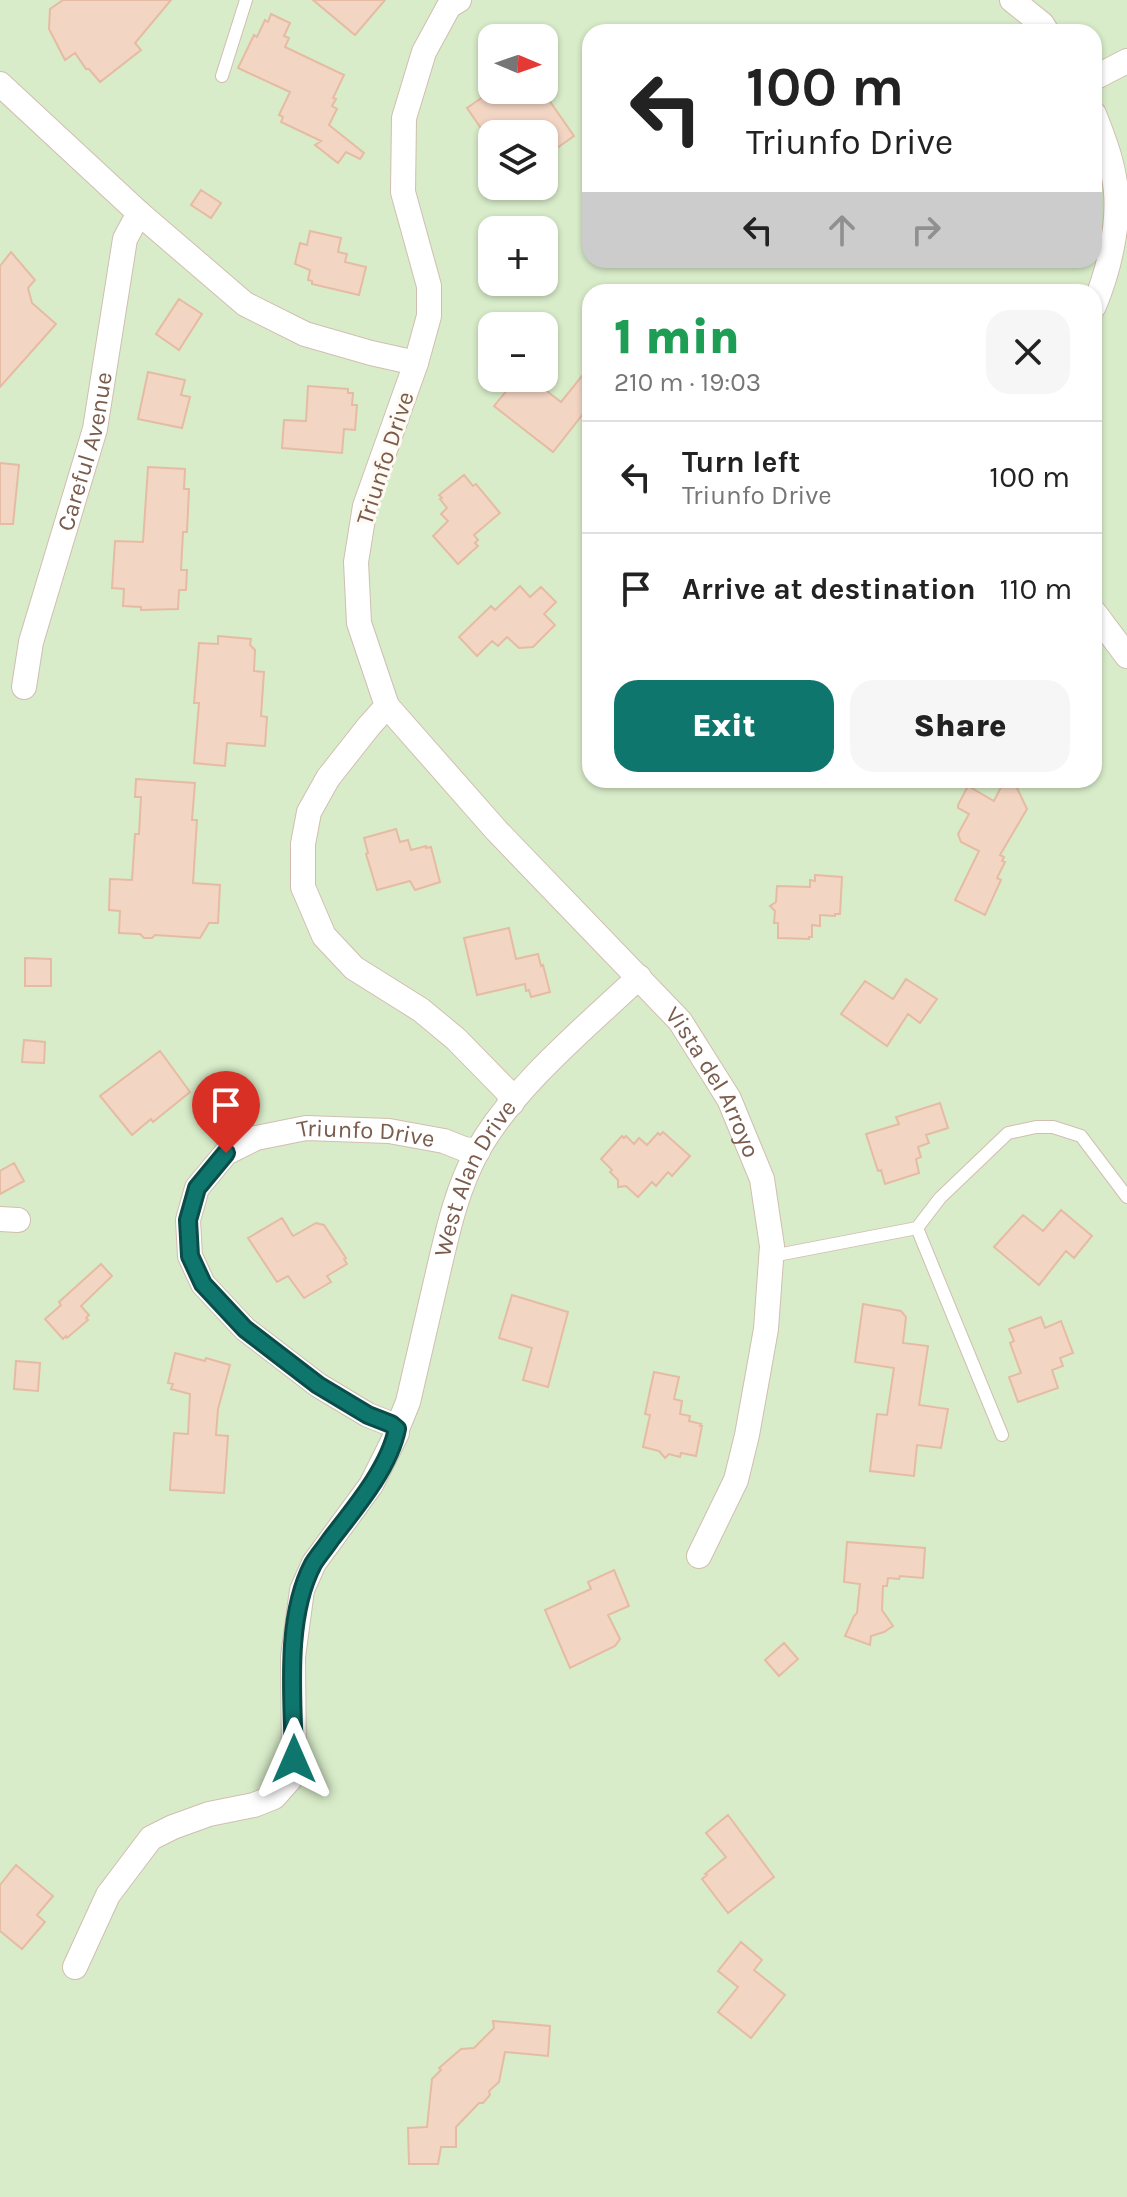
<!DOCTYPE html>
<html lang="en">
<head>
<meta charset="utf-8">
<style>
  body { margin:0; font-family:Karla,sans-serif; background:#f6f6f6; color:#222; height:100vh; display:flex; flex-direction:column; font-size:30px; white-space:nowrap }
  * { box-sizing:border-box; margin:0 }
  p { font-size:26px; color:#767676 }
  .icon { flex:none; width:44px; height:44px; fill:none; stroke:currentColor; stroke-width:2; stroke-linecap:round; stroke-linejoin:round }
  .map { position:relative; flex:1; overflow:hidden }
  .sheet { position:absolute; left:582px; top:284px; width:520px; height:504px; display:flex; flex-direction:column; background:#fff; border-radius:24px; box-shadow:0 2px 6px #0004 }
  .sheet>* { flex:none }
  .banner { position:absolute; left:582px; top:24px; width:520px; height:244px; border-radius:24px; box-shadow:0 2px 6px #0004; background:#fff; color:#222; overflow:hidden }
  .needle { width:52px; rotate:92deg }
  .controls { position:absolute; left:478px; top:24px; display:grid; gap:16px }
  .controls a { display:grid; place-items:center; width:80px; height:80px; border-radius:16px; background:#fff; box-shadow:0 2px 6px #0004; font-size:40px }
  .pin { position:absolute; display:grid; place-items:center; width:68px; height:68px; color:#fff; margin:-82px -34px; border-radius:50% 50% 50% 0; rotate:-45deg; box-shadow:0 0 8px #0007 }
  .pin .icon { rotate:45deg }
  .me { position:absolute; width:88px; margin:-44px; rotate:0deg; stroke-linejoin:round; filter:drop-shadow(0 0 6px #0008) }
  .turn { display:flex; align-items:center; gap:28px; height:168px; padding:0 32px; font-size:36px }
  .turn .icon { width:104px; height:104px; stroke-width:2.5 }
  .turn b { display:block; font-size:56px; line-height:68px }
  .lanes { display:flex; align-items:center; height:76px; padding:0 32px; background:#0003; justify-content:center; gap:40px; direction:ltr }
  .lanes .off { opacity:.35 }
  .round { display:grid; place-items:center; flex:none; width:84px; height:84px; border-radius:24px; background:#f6f6f6 }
  .head { display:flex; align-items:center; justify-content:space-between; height:136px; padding:0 32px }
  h1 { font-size:48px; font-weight:800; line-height:60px; color:#1e9e55 }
  .action { display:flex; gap:16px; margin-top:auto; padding:16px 32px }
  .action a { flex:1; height:92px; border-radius:24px; background:#0f766e; color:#fff; font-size:32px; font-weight:800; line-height:92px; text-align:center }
  .action a+a { background:#f6f6f6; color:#222 }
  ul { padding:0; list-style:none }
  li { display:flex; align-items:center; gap:24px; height:112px; padding:0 32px; border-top:2px solid #e0e0e0 }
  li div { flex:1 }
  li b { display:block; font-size:30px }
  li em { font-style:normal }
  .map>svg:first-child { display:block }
  .green { fill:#d8ecc9; fill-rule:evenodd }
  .building { fill:#f3d5c3; stroke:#e6bba3; stroke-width:2 }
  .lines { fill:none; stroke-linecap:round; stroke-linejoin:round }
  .service-casing { stroke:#d1beb0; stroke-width:14 }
  .minor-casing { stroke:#d1beb0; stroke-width:26 }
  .service { stroke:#fff; stroke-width:12 }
  .minor { stroke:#fff; stroke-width:24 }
  .route-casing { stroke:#0a4d48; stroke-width:20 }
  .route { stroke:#0f766e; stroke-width:14 }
  .labels { text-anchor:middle; stroke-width:6; stroke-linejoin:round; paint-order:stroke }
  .street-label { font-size:24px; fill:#7a5c4d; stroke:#fffaf3 }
</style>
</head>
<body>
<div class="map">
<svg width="1127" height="2197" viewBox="0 0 1127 2197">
  <rect width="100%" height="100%" fill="#fdf6ec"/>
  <path class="green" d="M0,0h1127v2197h-1127zM590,32h504v228h-504zM492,38h52v52h-52zM492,134h52v52h-52zM492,230h52v52h-52zM590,292h504v488h-504zM492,326h52v52h-52z"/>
  <path class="building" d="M63,0h108l-36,43 6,7 -41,32 -11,-13h-3l-11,-16 -10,7 -16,-31 1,-20z
    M313,0h72l-30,35z
    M271,14l19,9 -6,13 5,2 -4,9 59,28 -11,23 3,1 -4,7 5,3 -8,16 35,28 -4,6 -14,-7 -8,11 -23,-18 6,-4 -40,-19 2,-5 -4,-2 11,-23 -52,-24 16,-33 3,2 8,-17 3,2z
    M493,90h49l32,46 -30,21v-23h-59l-18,-26z
    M201,190l20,13 -10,15 -20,-13z
    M310,231l31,7 -3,14 9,2 -2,8 21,5 -7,28 -47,-11v-3l-4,-1 2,-10 -15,-6 5,-21 7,2z
    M11,252l24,28 -7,8 4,15 24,21 -56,63v-121z
    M179,299l23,15 -23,36 -23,-16z
    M590,366v39l-37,47 -59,-46 23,-28h13l31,24z
    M148,372l37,8 -4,15 9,2 -8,31 -44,-9z
    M308,386l40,3v4h5l-1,12h5l-2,25 -11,-1 -2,24 -60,-5 2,-28 22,1z
    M0,463l19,2 -6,59h-13z
    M148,467l37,2 -1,20h5l-2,43h-4l-2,38h6l-1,20h-7l-1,19 -37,1v-3l-18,-1 1,-17 -12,-1 3,-47 28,1z
    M464,475l9,11 3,-2 24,29 -26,22 4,5 -3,3 3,3 -20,18 -25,-28 15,-15 -7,-7 6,-6 -7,-9 2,-1 -3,-3z
    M520,586l10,11 11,-10 15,15 -12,12 11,11 -22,22 -14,1 -12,-11 -9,9 -6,-5 -15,15 -18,-19 32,-31 4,4z
    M218,636l33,3 -1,6 5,5 -1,21 10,1 -3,44 6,1 -2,29 -38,-3 -2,23 -31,-3 5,-60h-5l5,-60 19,1z
    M136,779l59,4 -3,37h5l-4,63 27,2 -2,38h-9l-9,15 -45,-3 -3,3h-8l-4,-4 -21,-1 1,-22 -11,-1 1,-31 22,1 3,-46h4l2,-37h-6z
    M1010,784l7,4 10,21 -27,46 4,2 -2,4 3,1 -8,16 4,2 -16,35 -30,-15 24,-49 -18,-9 -3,-8 11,-20 -11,-6v-3l10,-19 26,15 7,-14z
    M396,829l4,13 8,-2 3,10 15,-4v2l5,-1 9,35 -25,8 -5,-9 -33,9 -11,-36 2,-1 -4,-15z
    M815,875l27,2 -2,37h-5v2l-15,-1v11l-8,-1v12h-3v2l-31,-1v-15h-4l1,-12 -5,-5 6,-4 1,-16 33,1v-7l5,1z
    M509,928l7,31 22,-5 3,12 2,-1 7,27 -19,5 -2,-7 -3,1 -1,-7 -48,11 -13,-57z
    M25,958l26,1v27h-26z
    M906,979l31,20 -17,24 -12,-9 -21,32 -46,-32 24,-33 28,18z
    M24,1040l21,2 -1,21 -22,-1z
    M160,1051l30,41 -37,30 -2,-3 -19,16 -32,-39z
    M940,1103l8,25 -22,7 3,8 -11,4 3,10 -5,2 3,14 -34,11 -4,-14 -3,1 -12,-37 33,-10 -3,-7z
    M663,1132l27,24 -18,20 -4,-4 -12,14 -4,-4 -14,15 -12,-11 -8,1v-7l-8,-8 2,-2 -11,-11 21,-23 2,2 2,-2 8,8 5,-6 8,7 11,-12 2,2z
    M14,1163l10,18 -24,13v-23z
    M1061,1210l31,26 -18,22 -8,-7 -27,34 -45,-38 29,-32 20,16z
    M282,1218l11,18 23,-13 8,2 22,33 -2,1 3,5 -20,12 4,6 -27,16 -16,-22 -11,6 -29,-44z
    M101,1264l11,12 -31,30 8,9 -3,3 2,2 -21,18 -1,-2 -3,3 -18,-20 16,-14 -2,-3z
    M512,1295l56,17 -20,75 -25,-7 9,-32 -33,-10z
    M863,1304l38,7 5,6 -3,26 25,3 -9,59 29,4 -7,39 -24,-3 -3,31 -44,-5 7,-57 10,1 7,-47 -39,-6z
    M1041,1317l4,11 16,-7 12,32 -13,5 3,8 -11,4 6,18 -40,14 -9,-25 12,-4 -11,-30 4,-2 -5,-12z
    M175,1353l30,8 1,-3 24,7 -12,44 -2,26 12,1 -4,57 -54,-3 4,-57 14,1 2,-40 -19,-5 2,-5 -5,-1z
    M16,1361l24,2 -2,28 -24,-2z
    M654,1372l25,5 -5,22 8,2 -2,13 10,2 -1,5 12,3 -1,2h2l-6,30 -15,-3 -1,4 -11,-3 -4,4 -6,-7 -16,-4 7,-32 -5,-1z
    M847,1542l78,6 -2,30 -23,-2 -1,3 -11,-1 -1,8h-4l-1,24 11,16 -9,6 -13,4 -1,9 -25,-9 9,-20 3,-3 3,-29 -16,-2z
    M614,1570l15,36 -21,9 12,24 -5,7 -45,22 -25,-58 46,-21 -3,-7z
    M784,1643l14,16 -19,17 -14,-16z
    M728,1815l46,62 -46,36 -26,-34 5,-4 -2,-1 21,-17 -20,-24z
    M16,1865l37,31 -16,19 8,7 -23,27 -22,-18v-46z
    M741,1942l21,18 -8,10 31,25 -34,43 -33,-26 20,-25 -20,-16z
    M493,2021l57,5 -2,30 -43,-4 -6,30 -10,9 1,4 -7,8h-4l-23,24v20h-15l-3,17h-29l-1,-36 19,-1 5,-48 9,-9 -2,-2 22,-19 13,-1 20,-20z"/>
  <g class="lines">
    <defs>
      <path id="service" d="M222,76l24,-76
        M917,1228l85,207
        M772,1256l145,-28 23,-30 68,-65 28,-6h17l28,9 46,61"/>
      <g id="minor">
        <path d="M459,0l-10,6 -25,46 -20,66 -1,74 26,94v30l-13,47 -51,143 -9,56 3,61 28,83 -18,20 -41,52 -19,34 -6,32v43l21,49 30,32 67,42 35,29 51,52 5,12"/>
        <path d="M1012,0l30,24 5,8"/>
        <path d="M1094,78l33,-17"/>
        <path d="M0,84l139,129 106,91 60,30 66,19 45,10"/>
        <path d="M1094,114c10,25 20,51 22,78 3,36 -8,81 -22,114"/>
        <path d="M1094,612l33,44"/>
        <path id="s1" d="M24,687l7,-45 64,-213 30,-190 14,-26"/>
        <path id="s2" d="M387,706l110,125 183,190 49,78 33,80 10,67 -6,83 -19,106 -11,45 -37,76"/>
        <path d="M0,1219l18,1"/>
        <path id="s3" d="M397,1429l11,-27c10,-42 19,-83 29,-125 10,-43 19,-87 41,-127 37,-65 107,-122 161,-173"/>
        <path id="s4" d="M75,1967l33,-72 43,-57 22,-11 36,-13 45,-9 20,-8 16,-18 4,-20 -1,-102 9,-67 12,-27 57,-78 26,-52v-4l-6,-5 -23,-9 -50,-30 -73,-56 -42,-45 -13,-28 -2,-36 9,-32 29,-35 30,-15 50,-10 83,3 55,10 20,8 14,2"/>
      </g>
    </defs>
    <use href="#service" class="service-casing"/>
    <use href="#minor" class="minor-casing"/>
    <use href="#service" class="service"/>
    <use href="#minor" class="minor"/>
  </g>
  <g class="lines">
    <defs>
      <path id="route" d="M226,1153l-29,35 -9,32 2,36 13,28 42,45 73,56 50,30 23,9 6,5c-8,39 -42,79 -66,110 -6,9 -13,17 -18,25 -29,55 -20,135 -19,195"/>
    </defs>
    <use href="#route" class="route-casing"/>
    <use href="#route" class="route"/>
  </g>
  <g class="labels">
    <g class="street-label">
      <text dy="8" stroke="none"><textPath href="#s1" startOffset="244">Careful Avenue</textPath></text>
      <text transform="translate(385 458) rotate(-72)" y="8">Triunfo Drive</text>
      <text dy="8" stroke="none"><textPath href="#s2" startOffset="500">Vista del Arroyo</textPath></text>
      <text dy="8" stroke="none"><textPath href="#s4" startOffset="1218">Triunfo Drive</textPath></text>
      <text dy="8" stroke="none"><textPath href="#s3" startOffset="264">West Alan Drive</textPath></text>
    </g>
  </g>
</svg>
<div class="controls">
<a><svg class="needle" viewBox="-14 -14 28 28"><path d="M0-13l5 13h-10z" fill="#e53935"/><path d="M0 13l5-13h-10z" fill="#767676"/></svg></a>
<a><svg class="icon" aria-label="layers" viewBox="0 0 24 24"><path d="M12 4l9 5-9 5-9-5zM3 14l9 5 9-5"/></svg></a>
<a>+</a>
<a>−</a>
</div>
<div class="pin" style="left:226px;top:1153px;background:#d93025"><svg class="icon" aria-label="arrive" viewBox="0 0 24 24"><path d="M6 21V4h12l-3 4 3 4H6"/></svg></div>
<svg class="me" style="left:294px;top:1759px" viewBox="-20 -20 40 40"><path d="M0-17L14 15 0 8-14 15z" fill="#0f766e" stroke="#fff" stroke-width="4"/></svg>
<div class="banner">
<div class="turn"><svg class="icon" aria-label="left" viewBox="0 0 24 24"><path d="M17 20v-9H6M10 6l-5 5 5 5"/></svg><div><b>100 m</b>Triunfo Drive</div></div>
<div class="lanes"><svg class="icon" aria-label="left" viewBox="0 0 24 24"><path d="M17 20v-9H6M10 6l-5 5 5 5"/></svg><svg class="icon off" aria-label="ahead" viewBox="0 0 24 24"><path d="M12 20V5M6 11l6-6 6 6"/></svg><svg class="icon off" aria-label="right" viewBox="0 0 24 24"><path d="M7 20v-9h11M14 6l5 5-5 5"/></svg></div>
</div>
<section class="sheet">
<div class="head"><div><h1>1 min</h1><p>210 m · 19:03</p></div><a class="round"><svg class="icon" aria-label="close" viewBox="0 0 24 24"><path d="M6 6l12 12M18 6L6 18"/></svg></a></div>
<ul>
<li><svg class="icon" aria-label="left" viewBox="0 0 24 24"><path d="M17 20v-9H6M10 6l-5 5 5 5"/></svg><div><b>Turn left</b><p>Triunfo Drive</p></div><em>100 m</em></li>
<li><svg class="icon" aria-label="arrive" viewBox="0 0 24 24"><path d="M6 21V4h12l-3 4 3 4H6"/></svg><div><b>Arrive at destination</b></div><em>110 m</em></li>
</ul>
<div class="action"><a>Exit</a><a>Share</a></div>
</section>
</div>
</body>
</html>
